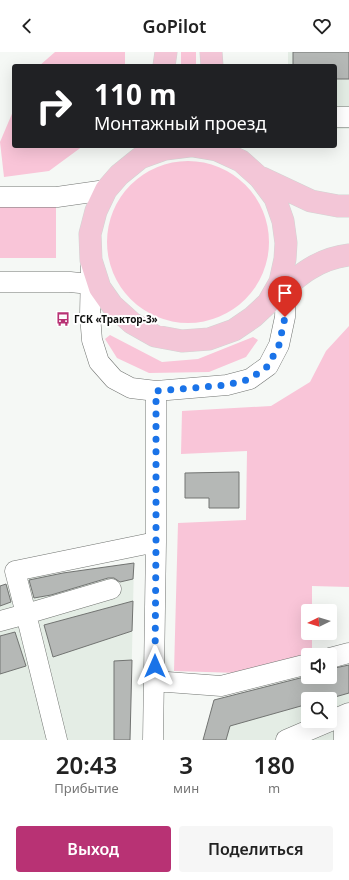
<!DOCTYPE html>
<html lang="ru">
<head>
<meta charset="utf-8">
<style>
  body { margin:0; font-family:"Noto Sans",sans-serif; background:#f6f6f6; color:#222; height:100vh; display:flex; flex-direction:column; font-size:15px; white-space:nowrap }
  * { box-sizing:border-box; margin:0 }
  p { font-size:13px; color:#767676 }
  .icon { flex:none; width:22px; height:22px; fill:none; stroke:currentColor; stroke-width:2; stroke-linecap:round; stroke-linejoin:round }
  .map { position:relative; height:688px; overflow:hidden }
  .side { display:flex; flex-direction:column; background:#fff; flex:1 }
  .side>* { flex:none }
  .hud { position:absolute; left:12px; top:12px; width:325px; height:84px; border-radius:4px; box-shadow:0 4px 16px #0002; background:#202124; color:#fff; overflow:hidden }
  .needle { width:26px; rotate:265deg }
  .tools { position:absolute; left:301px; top:552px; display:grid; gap:8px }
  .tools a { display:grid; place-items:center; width:36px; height:36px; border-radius:4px; background:#fff; box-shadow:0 4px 16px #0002; font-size:20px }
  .pin { position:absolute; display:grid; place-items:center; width:34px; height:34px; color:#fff; margin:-41px -17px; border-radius:50% 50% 50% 0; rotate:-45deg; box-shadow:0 0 4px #0007 }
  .pin .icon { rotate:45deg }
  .me { position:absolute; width:44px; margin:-22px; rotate:0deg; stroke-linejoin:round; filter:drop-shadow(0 0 3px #0008) }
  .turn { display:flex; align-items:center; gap:14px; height:84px; padding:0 16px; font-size:18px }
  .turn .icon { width:52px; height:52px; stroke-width:2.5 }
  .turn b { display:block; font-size:28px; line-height:34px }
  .eta { display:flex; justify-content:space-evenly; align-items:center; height:68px; text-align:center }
  .eta b { font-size:24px; font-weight:600; line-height:28px }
  .primary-button { display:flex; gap:8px; margin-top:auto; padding:8px 16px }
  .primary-button a { flex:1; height:46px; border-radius:4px; background:#b83274; color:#fff; font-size:16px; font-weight:600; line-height:46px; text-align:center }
  .primary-button a+a { background:#f6f6f6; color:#222 }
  header { display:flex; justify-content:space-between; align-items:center; height:52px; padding:0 16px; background:#fff; font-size:18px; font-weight:600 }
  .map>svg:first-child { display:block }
  .built { fill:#e4ede5; fill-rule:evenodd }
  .green { fill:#f9c5d8 }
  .building { fill:#b5b8b6; stroke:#727472 }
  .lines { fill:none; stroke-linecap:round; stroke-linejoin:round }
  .minor-casing { stroke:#727572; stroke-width:21 }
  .major-casing { stroke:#d3d4d3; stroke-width:23 }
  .minor { stroke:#fff; stroke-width:20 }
  .major { stroke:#f3c6d7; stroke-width:22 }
  .route { stroke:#1a73e8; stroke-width:7; stroke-dasharray:0 12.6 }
  .labels { text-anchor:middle; stroke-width:4; stroke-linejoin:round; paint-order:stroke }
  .poi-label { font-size:10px; font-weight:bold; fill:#0d0e0d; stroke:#fff; text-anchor:start }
</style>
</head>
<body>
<header><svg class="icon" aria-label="back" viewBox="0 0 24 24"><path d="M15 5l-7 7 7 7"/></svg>GoPilot<svg class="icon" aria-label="heart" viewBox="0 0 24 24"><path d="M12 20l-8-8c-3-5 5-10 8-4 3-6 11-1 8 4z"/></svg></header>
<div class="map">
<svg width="349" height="688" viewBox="0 0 349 688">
  <rect width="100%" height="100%" fill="#f5f8f5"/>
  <path class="built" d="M288,0h61v77h-14v-63h-47z
    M134,511l-4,177h-130v-154l28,-8z
    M349,612v76h-146l11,-40 94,-25v2h22v-8zM308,647h22v22h-22z"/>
  <path class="green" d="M55,0h70v14h-86z
    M181,0h15v14h-15z
    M14,57v37h69l-34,25 -45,6 -4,-35z
    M107 190a81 81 0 1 1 162 0a81 81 0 1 1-162 0Z
    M0,154h56v52h-56z
    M349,274v261l-37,-1v25h-4v22h4v22h-4l-70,18 -64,-2 4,-148 68,-3 1,-69 -66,3 1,-43 89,-5 39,-24 16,-31z
    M110,283l52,27 36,-3 55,-22 5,3 -12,17 -37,15 -60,1 -32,-15 -12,-19z"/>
  <path class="building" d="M293,0h56v27h-14v-13h-42z
    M239,420v36h-30v-10h-24v-25z
    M134,511l-1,16 -13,3 -6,-4h-6l-57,17 -17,3 -5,-18 34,-7z
    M6,532l5,18 -11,4v-20z
    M133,549l-1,30 -79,26 -9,-32z
    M15,580l11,34 -26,8v-38z
    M132,608l-2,80h-16v-79z
    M349,613v28l-21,6h-20v5l-78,22 -4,14h-23l11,-40 94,-24v1h22v-8z"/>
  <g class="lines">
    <defs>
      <path id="minor" d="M335,65h14
        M0,145h57l49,-7
        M91,214l-1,49 2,25 7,22 15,17 17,9 25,3 71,-6 23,-6 18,-13 11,-21 6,-28 1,-30v-12
        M0,230h70l20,2 10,4
        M0,569l26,-7 -11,-43 141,-29
        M330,606l19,-5
        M154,629l67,5 87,-22
        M57,688l-31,-126 85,-25
        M153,688l3,-198v-151
        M286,688l63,-27
        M344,688v-25"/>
      <path id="major" d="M211,0l1,14
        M164,14l2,-14
        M189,94l-24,3 -25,9 -21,17 -13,15 -10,21 -6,23 1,26 9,28 12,17 20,18 23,13 27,5 27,-2 25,-9 19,-13 15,-14 12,-21 5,-23 1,-16 -3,-22 -8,-23 -15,-20 -19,-17 -24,-11 -24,-4
        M262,126l49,23 27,5h11
        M273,246c24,-21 43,-39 76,-43"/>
    </defs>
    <use href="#minor" class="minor-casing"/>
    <use href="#major" class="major-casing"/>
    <use href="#minor" class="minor"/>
    <use href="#major" class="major"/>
  </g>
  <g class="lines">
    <path class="route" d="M155,614l1,-124v-151l71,-6 23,-6 18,-13 11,-21 6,-28"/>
  </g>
  <defs>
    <symbol id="bus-bare" viewBox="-9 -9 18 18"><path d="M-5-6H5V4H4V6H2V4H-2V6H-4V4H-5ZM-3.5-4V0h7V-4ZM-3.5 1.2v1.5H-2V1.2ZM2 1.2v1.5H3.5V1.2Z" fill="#b83274" stroke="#fff" stroke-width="2.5" paint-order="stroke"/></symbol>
  </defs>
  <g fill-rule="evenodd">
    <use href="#bus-bare" x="53" y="257" width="20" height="20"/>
  </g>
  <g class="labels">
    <g class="poi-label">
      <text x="74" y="271">ГСК «Трактор-3»</text>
    </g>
  </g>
</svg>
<div class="tools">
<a><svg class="needle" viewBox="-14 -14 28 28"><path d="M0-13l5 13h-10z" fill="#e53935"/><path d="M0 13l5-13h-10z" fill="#767676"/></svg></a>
<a><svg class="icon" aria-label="sound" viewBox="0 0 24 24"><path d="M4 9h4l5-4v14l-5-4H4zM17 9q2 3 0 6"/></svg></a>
<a><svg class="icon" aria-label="search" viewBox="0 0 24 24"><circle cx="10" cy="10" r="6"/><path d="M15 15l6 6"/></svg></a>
</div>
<div class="pin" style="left:285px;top:265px;background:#d93025"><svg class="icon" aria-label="arrive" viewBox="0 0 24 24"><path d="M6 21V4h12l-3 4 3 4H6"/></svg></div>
<svg class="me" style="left:155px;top:614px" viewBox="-20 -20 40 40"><path d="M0-17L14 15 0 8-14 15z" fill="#1a73e8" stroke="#fff" stroke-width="4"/></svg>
<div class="hud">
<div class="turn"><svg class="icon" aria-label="right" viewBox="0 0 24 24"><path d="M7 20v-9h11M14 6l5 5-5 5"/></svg><div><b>110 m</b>Монтажный проезд</div></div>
</div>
</div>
<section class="side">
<div class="eta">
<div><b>20:43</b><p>Прибытие</p></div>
<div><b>3</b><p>мин</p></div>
<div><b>180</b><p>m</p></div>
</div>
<div class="primary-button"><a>Выход</a><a>Поделиться</a></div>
</section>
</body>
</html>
